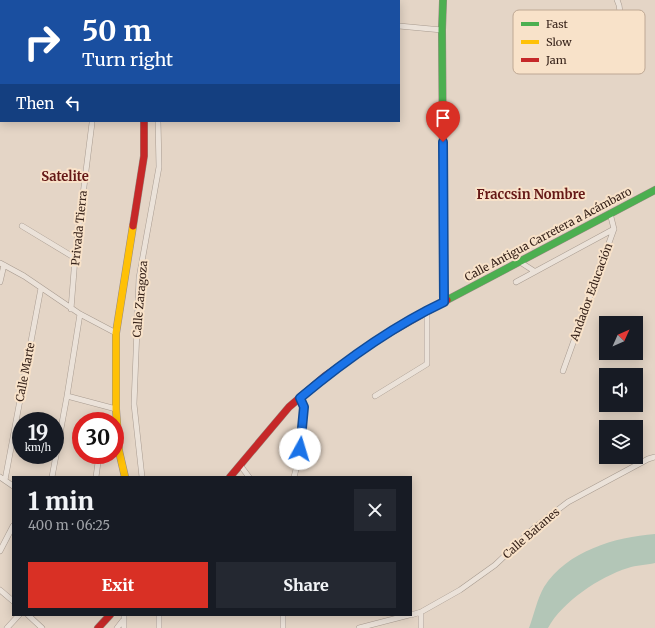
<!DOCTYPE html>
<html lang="en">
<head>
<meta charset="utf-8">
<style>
  body { margin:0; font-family:Merriweather,serif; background:#242831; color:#f1f3f6; height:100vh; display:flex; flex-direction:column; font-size:15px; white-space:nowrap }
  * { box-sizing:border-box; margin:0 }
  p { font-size:13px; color:#9ea1a6 }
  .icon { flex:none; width:22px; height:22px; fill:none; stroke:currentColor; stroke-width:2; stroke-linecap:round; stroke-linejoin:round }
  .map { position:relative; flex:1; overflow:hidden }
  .drawer { position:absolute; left:12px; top:476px; width:400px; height:140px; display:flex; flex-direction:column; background:#171b24; border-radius:0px; box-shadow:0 2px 10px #0003 }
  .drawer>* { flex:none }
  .guide { position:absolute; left:0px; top:0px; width:400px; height:122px; box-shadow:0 2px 10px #0003; background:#1a4fa0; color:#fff; overflow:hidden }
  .needle { width:26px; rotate:45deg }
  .controls { position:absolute; left:599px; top:316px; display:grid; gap:8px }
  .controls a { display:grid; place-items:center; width:44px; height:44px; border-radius:0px; background:#171b24; box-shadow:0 2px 10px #0003; font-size:20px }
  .speed { position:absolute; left:12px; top:412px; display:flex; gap:8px; font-size:20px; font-weight:700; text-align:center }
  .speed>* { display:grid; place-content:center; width:52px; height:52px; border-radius:50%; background:#171b24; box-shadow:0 2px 10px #0003; line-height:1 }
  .speed small { font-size:10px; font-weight:400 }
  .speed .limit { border:6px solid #d22; background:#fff; color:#111 }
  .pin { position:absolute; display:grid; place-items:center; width:34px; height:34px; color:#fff; margin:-41px -17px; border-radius:50% 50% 50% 0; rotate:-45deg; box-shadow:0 0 4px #0007 }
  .pin .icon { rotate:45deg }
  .me { position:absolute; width:44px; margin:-22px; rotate:6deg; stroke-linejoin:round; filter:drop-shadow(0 0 3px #0008) }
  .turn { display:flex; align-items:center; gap:14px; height:84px; padding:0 16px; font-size:18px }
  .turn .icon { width:52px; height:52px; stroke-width:2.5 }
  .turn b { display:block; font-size:28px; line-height:34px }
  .then { display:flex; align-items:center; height:38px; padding:0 16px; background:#0003; gap:8px; font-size:15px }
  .round { display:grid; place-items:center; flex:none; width:42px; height:42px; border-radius:0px; background:#242831 }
  .overview { display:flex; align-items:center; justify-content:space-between; height:68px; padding:0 16px }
  h1 { font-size:24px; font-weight:800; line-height:30px }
  .action { display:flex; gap:8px; margin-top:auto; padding:8px 16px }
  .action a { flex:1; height:46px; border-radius:0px; background:#d93025; color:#fff; font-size:16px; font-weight:800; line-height:46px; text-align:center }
  .action a+a { background:#242831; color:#f1f3f6 }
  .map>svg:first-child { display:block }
  .water { fill:#b3c6b7 }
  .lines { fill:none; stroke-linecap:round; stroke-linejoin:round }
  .street-casing { stroke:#a89b90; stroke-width:6 }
  .fast-casing { stroke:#988a80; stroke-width:8 }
  .slow-casing { stroke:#988a80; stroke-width:8 }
  .jam-casing { stroke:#988a80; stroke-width:8 }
  .street { stroke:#ebe2d9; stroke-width:5 }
  .fast { stroke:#4caf50; stroke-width:7 }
  .slow { stroke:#ffc107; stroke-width:7 }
  .jam { stroke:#c62828; stroke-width:7 }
  .route-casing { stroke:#114b97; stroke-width:10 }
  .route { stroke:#1a73e8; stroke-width:7 }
  .labels { text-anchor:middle; stroke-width:4; stroke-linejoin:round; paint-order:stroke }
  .street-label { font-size:11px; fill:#362219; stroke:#f8e2c9 }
  .quarter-label { font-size:13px; font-weight:bold; fill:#651816; stroke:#f8e2c9 }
  .key { fill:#f8e2c9; stroke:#bea894; stroke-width:1 }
  .key-label { font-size:11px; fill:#362219 }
</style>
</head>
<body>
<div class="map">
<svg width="655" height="628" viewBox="0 0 655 628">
  <rect width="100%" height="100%" fill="#e4d5c6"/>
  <path class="water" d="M655,534v29c-9,2 -19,2 -27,5 -29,9 -66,34 -80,60h-19c5,-13 8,-29 15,-41 23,-36 71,-50 111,-53z"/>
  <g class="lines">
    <defs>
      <path id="street" d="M131,0v1
        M146,0v1
        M593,14l25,4
        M399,26l43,4
        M575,64l43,-46c3,-6 2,-12 -1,-18
        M22,226l53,32
        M520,262l14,9
        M0,263l24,13 56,38 36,19
        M0,282l4,-17
        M516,282l98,-53
        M71,309l4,-51 17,-135
        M563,371l51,-142 -4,-16
        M67,396l49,13
        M375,396l52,-32v-54
        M240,465l9,12
        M0,477l13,9
        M52,477l15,-81 13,-82
        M96,477l3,-22
        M142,477l-8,-73 5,-126 20,-111 -1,-46
        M294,477l4,-15 6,-55 -4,-9
        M5,480l36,-192
        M0,551l13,-25
        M0,590l13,11
        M28,615l14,13
        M124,615v13
        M411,615l10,-3 39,-22 35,-25 39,-37 34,-26 80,-43 7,-2
        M7,628l12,-13
        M117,628l7,-9
        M159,628v-13
        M283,628v-13
        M359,628l50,-13
        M421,628v-16"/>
      <path id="fast" d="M24,0v1
        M443,0l-1,30 2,272
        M17,1l1,-1
        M0,65l1,-4
        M0,91l1,-4
        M447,300l208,-110"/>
      <path id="slow" d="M125,477l-6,-26 -3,-42v-76l17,-107"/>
      <path id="jam" d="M133,226l11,-70v-35
        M230,477l59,-70 36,-31 57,-39 65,-37
        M98,628l12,-13"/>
    </defs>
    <use href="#street" class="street-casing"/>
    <use href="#fast" class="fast-casing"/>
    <use href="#slow" class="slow-casing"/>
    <use href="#jam" class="jam-casing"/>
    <use href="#street" class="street"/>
    <use href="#fast" class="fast"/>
    <use href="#slow" class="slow"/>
    <use href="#jam" class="jam"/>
  </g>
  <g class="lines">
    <defs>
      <path id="route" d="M300,449l4,-42 -4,-9c43,-36 93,-72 144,-96l-1,-160"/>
    </defs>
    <use href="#route" class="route-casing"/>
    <use href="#route" class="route"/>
  </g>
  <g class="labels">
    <g class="street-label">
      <text transform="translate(79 228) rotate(-84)" y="4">Privada Tierra</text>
      <text transform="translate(548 234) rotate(-28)" y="4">Calle Antigua Carretera a Acámbaro</text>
      <text transform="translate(591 292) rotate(-70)" y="4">Andador Educación</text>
      <text transform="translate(140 299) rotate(-85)" y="4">Calle Zaragoza</text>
      <text transform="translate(25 372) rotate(-79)" y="4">Calle Marte</text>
      <text transform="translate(531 533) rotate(-41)" y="4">Calle Batanes</text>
    </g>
    <g class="quarter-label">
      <text x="65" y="181">Satelite</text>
      <text x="531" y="199">Fraccsin Nombre</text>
    </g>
  </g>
  <rect x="513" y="10" width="132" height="64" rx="6" class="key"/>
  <rect x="521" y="22" width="18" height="4" fill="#4caf50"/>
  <rect x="521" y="40" width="18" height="4" fill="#ffc107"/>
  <rect x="521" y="58" width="18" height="4" fill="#c62828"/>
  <g class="key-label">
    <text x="546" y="28">Fast</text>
    <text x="546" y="46">Slow</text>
    <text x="546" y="64">Jam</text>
  </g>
</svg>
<div class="controls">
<a><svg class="needle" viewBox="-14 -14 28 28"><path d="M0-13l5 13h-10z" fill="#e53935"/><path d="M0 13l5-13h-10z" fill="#9ea1a6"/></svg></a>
<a><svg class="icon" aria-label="sound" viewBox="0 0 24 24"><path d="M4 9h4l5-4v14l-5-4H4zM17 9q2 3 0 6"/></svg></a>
<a><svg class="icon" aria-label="layers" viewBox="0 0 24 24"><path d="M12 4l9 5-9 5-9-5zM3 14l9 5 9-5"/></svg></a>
</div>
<div class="speed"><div>19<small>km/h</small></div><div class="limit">30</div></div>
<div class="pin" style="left:443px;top:142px;background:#d93025"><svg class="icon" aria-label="arrive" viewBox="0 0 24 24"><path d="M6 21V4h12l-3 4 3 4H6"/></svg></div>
<svg class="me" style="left:300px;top:449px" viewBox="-20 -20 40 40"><circle r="19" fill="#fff"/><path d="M0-13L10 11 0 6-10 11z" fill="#1a73e8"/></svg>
<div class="guide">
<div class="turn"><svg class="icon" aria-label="right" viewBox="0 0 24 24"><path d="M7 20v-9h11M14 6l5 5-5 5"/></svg><div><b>50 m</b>Turn right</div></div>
<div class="then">Then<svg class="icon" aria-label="left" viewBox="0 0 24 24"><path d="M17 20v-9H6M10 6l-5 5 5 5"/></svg></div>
</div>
<section class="drawer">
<div class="overview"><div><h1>1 min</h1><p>400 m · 06:25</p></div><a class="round"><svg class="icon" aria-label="close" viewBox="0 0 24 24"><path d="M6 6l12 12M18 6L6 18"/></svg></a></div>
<div class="action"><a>Exit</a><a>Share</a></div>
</section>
</div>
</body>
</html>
